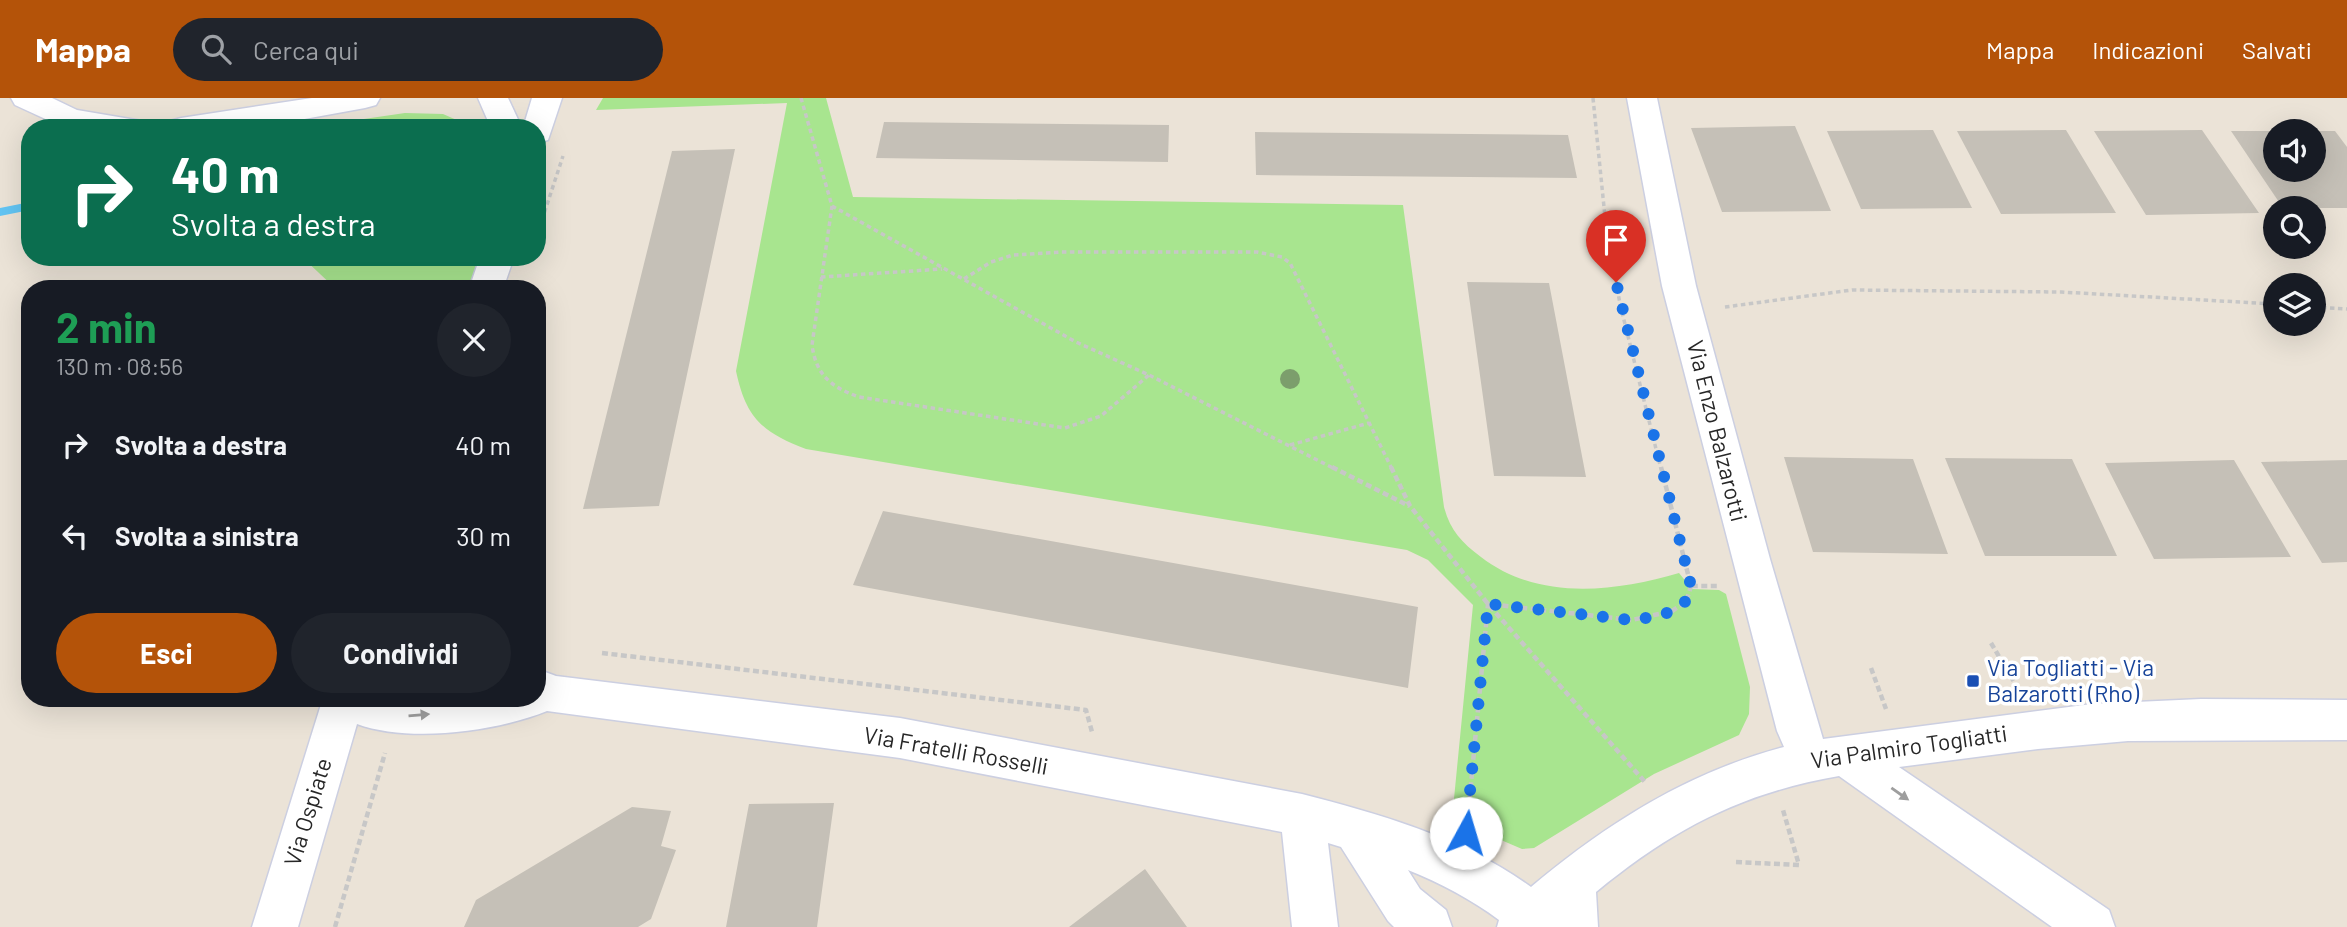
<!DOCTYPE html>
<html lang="it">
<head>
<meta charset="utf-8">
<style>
  body { margin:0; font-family:Barlow,sans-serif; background:#20242c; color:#f1f3f6; height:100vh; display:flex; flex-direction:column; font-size:26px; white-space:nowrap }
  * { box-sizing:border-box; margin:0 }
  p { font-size:23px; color:#9ea1a6 }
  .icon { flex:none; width:38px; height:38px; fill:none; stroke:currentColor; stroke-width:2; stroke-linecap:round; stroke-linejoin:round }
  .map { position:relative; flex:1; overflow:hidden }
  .side { position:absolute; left:21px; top:182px; width:525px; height:427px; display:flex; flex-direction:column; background:#171b24; border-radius:28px; box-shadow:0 7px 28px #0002 }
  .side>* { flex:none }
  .hud { position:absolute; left:21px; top:21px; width:525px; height:147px; border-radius:28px; box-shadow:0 7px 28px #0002; background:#0b6e4f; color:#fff; overflow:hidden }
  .tools { position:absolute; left:2263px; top:21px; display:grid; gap:14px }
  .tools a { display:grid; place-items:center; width:63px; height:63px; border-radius:50%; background:#171b24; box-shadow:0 7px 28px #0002; font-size:35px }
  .pin { position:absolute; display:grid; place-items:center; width:60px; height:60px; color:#fff; margin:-72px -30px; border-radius:50% 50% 50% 0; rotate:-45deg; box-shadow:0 0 7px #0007 }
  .pin .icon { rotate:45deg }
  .me { position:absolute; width:77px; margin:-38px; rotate:6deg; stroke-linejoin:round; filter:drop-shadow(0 0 5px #0008) }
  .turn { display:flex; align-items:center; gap:24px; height:147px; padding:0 35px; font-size:32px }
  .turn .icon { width:91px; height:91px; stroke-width:2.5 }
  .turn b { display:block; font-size:49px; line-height:60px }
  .round { display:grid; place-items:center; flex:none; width:74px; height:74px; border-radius:37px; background:#20242c }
  .summary { display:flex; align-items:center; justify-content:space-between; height:119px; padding:0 35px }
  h1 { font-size:42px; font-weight:700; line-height:52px; color:#1e9e55 }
  .action { display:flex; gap:14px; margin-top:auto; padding:14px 35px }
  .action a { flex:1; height:80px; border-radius:42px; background:#b45309; color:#fff; font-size:28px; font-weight:700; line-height:80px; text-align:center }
  .action a+a { background:#20242c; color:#f1f3f6 }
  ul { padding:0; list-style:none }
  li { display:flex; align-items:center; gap:21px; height:91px; padding:0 35px }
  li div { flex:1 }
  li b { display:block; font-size:26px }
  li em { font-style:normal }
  header { display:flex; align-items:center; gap:42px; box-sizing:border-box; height:98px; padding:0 35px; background:#b45309; color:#fff }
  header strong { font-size:33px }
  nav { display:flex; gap:38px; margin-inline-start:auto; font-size:24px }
  .search { width:490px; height:63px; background:#20242c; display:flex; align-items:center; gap:18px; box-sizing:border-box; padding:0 24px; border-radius:38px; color:#9ea1a6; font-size:26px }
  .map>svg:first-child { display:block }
  .green { fill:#a8e58f }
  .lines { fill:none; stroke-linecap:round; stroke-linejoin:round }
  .stream { fill:#62c5f4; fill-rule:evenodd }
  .building { fill:#c5c0b7 }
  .minor-casing { stroke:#cccfe1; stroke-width:3 }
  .path-far1 { stroke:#c7c7c7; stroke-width:3.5; stroke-dasharray:4.5 3.5; stroke-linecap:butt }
  .path { stroke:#c7c7c7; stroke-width:4.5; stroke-dasharray:6 3.5; stroke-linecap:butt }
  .minor { fill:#fff; fill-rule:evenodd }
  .tree { fill:#7c9e6c }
  .oneway { fill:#9e9e9e }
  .route { stroke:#1a73e8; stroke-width:12; stroke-dasharray:0 21.6 }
  .transit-dot { fill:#1a4fb4; stroke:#fff; stroke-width:2.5 }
  .labels { text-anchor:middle; stroke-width:7; stroke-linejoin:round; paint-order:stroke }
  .street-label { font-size:23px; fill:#272727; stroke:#fff }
  .transit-label { font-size:23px; fill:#164399; stroke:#fff; text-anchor:start }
</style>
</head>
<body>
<header>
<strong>Mappa</strong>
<div class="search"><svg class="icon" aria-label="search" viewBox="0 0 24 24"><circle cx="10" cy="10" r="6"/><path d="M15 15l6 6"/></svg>Cerca qui</div>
<nav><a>Mappa</a><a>Indicazioni</a><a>Salvati</a></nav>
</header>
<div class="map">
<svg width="2347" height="829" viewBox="0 0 2347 829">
  <rect width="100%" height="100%" fill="#ebe3d7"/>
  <path class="green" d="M603,0h223l27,99 550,8 41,302c6,23 18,36 37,50 57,44 133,35 198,16l13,16 27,1 7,4 24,93 -1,27 -10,21 -85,39 -120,74 -12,1 -70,-30 21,-214 -45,-45 -21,-10 -601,-101c-44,-17 -60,-31 -70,-78l51,-268 -191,7z
    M405,15l38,1 32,14h-173z
    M302,159h179l-12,32h-133z"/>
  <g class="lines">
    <path class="stream" d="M30,104v8l-30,6v-8z"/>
  </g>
  <path class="building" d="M884,24l285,3 -1,37 -292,-4z
    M1795,28l36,85 -109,1 -31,-84z
    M1933,32l39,78 -111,1 -34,-78z
    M2066,32l50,83 -115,1 -44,-83z
    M2202,32l57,83 -113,2 -52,-84z
    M2231,33h44v39h39v-39h21l12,16v61h-64z
    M1255,34l313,3 9,43 -321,-3z
    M735,51l-76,357 -76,3 89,-358z
    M1467,184l82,1 37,194 -92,-1z
    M1784,359l129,2 35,95 -135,-2z
    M1945,360l127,1 45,97h-132z
    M2234,362l57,97 -137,2 -49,-96z
    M2347,362v102l-25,1 -61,-101z
    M883,413l535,96 -10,81 -555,-103z
    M834,705l-17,124h-91l23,-123z
    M632,709l39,4 -10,35 15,4 -25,69 -13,8h-174l12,-27z
    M1145,771l42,58h-118z"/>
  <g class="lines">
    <defs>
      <path id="minor" d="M11,0h41l25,12 65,11 4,7h-81l-50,-23z
        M312,0h68l-4,7 -11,3 -110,20h-89l4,-7 11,-3z
        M478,0h30l14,30h-31z
        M532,0h30l-14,42 -11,3v-15h-14z
        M1627,0h30l39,188 74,273 53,180 269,-35 109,-5 146,1v40l-219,1 -90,8 -139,18 210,143 6,17h-63l-213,-151c-98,17 -166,53 -243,116l2,35h-101l2,-7c-28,-21 -59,-37 -91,-50l12,19 26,21 6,17h-58l-6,-6 -47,-74 -13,-4 10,84h-46l-10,-95 -382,-74 -353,-47c-52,21 -138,32 -190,13l-59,203h-46l71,-229h214v-29l19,7 344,42 402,76c78,20 162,44 229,93 75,-63 157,-115 253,-140l-7,-16 -115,-445z
        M480,159h34l-11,32h-34z"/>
    </defs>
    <use href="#minor" class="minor-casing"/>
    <path class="path-far1" d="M801,0l31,108 -20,139c4,30 19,42 47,52l206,31 36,-12 48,-41
      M1593,0l12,119 15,87 41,165
      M832,108l244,136 73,33 186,94
      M537,137l26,-79
      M821,179l121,-8
      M964,181l27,-17 22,-7 48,-3h196l25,5 8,6 102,206
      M1725,209l127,-17 209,2 214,12
      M2314,209l33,2
      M1290,347l79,-22"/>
    <path class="path" d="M1332,369l77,39
      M1391,369l19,39 78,98 157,178
      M1661,369l30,119h27
      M1991,545l28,47
      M602,555l484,57 6,22
      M1871,570l15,41
      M1467,728l21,-222 144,16 40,-9 14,-9 5,-16
      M1736,764l63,3 -16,-55
      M335,829l50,-174"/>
    <use href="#minor" class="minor"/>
  </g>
  <circle class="tree" cx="1290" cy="281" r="10"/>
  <defs><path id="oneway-solid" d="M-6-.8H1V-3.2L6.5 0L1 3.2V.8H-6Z" transform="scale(1.75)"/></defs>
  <g class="oneway">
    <use href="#oneway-solid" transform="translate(419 617) rotate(-5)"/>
    <use href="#oneway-solid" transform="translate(1900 696) rotate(35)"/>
  </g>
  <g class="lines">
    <path class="route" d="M1466,735l22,-229 144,16c22,-3 58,-7 59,-34l-75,-304"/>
  </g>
  <rect class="transit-dot" x="1966" y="576" width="14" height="14" rx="3.5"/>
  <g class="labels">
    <g class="street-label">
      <text transform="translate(1717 333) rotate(76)" y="8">Via Enzo Balzarotti</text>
      <text transform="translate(1909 649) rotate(-8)" y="8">Via Palmiro Togliatti</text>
      <text transform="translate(956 653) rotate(10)" y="8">Via Fratelli Rosselli</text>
      <text transform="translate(308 714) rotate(-73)" y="8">Via Ospiate</text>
    </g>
    <g class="transit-label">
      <text x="1987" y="578">Via Togliatti - Via<tspan x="1987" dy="26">Balzarotti (Rho)</tspan></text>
    </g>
  </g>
</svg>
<div class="tools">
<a><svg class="icon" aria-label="sound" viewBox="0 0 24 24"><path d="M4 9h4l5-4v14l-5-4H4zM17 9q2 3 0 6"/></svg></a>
<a><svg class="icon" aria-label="search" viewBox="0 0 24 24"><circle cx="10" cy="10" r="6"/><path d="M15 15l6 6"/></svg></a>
<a><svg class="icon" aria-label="layers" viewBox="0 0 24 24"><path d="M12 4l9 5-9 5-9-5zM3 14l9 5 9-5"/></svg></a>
</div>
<div class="pin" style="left:1616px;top:184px;background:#d93025"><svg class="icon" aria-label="arrive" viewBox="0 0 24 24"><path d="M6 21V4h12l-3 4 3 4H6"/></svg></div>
<svg class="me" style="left:1466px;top:735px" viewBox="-20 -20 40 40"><circle r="19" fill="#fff"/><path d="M0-13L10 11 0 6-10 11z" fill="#1a73e8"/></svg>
<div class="hud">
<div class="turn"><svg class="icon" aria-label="right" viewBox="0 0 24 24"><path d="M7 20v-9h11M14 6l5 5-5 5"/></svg><div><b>40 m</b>Svolta a destra</div></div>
</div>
<section class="side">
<div class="summary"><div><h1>2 min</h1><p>130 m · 08:56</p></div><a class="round"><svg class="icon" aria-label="close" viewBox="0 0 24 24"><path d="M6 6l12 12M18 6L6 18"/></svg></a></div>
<ul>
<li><svg class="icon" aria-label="right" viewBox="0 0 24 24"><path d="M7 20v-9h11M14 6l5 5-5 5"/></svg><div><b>Svolta a destra</b></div><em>40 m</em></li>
<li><svg class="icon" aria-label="left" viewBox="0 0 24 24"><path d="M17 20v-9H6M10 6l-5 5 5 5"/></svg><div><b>Svolta a sinistra</b></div><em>30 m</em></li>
</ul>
<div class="action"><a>Esci</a><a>Condividi</a></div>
</section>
</div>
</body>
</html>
